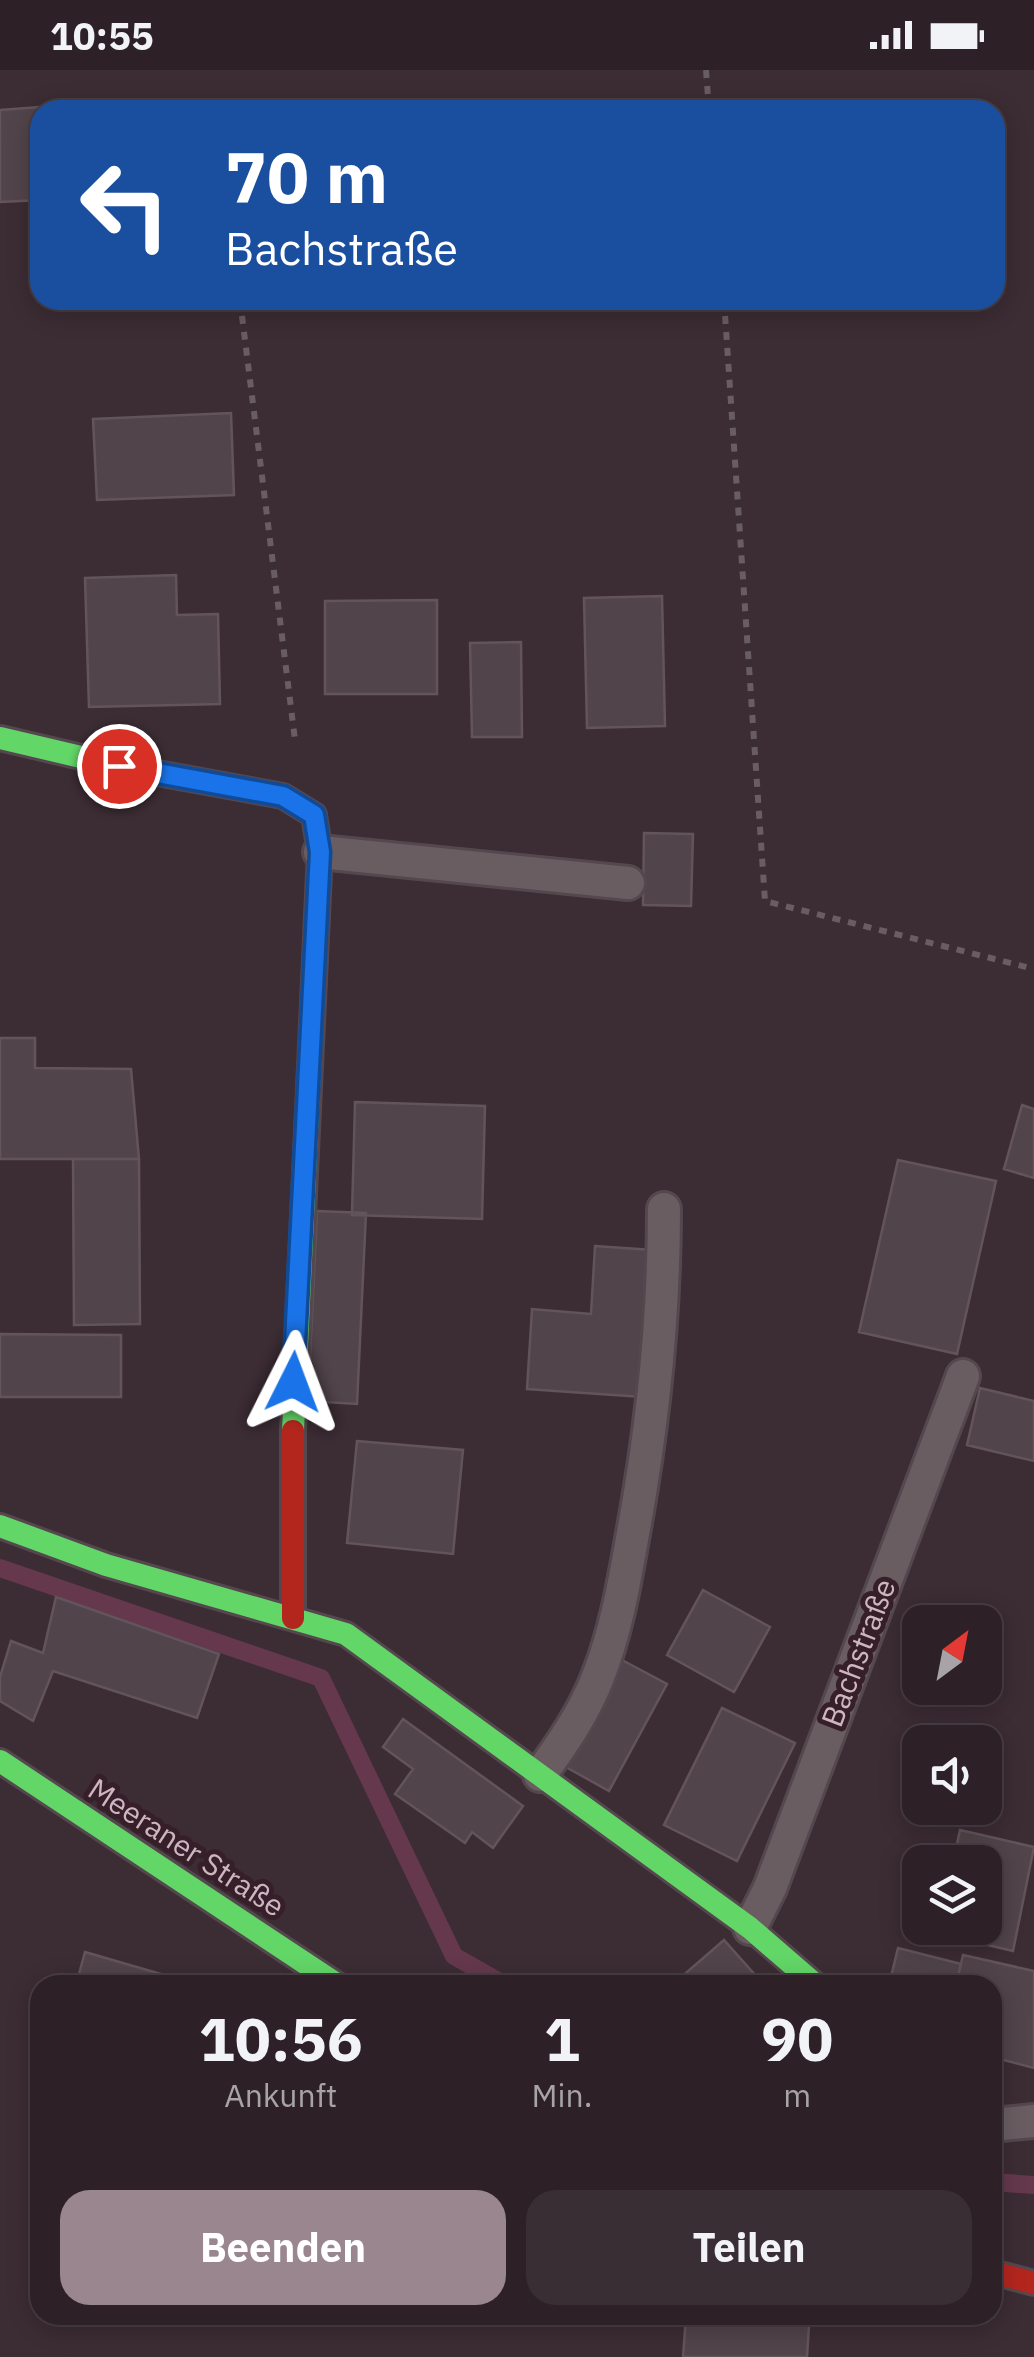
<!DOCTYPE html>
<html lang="de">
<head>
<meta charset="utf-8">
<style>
  body { margin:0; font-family:"IBM Plex Sans",sans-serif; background:#392e33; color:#f1f3f6; height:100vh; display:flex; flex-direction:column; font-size:38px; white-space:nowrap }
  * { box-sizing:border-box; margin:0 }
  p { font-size:32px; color:#a7a3a7 }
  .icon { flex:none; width:55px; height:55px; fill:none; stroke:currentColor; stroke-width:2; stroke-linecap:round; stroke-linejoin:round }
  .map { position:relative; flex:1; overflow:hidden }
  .drawer { position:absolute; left:30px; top:1905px; width:972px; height:350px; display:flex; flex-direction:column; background:#2d2127; border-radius:30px; box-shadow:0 5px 25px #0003,0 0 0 2px #483e44 }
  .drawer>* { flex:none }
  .banner { position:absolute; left:30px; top:30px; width:975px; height:210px; border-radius:30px; box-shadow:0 5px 25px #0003,0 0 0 2px #483e44; background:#1a4fa0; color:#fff; overflow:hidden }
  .needle { width:65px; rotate:32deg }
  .controls { position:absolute; left:902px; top:1535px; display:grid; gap:20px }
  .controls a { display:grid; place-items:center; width:100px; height:100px; border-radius:20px; background:#2d2127; box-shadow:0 5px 25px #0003,0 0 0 2px #483e44; font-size:50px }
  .pin { position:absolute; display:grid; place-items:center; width:85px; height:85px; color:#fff; margin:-42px; border:5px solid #fff; border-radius:50%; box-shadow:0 2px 10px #0007 }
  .me { position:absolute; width:110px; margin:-55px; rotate:3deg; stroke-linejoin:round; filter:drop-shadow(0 0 8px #0008) }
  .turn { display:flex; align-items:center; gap:35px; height:210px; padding:0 30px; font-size:45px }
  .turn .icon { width:130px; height:130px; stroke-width:2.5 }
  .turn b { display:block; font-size:70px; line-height:85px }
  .eta { display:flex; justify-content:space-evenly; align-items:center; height:170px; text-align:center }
  .eta b { font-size:60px; font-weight:800; line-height:70px }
  .cta { display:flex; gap:20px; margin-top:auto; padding:20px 30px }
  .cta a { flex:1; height:115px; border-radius:30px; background:#9a868f; color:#fff; font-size:40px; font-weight:800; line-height:115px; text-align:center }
  .cta a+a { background:#392e33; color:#f1f3f6 }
  .status { display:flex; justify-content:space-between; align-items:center; height:70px; padding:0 50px; background:#2d2127; direction:ltr }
  .status svg { height:28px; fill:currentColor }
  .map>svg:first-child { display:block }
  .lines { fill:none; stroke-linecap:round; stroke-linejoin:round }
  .stream { stroke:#65384d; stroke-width:18 }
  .building { fill:#51444a; stroke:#63545b; stroke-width:2.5 }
  .lane-casing { stroke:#54484e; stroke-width:38 }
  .fast-casing { stroke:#54484e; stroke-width:28 }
  .jam-casing { stroke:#54484e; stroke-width:28 }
  .path { stroke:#685d62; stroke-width:6; stroke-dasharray:8 8; stroke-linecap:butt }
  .lane { stroke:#695d62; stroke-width:32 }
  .fast { stroke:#63d668; stroke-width:22 }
  .jam { stroke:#b3261e; stroke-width:22 }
  .route-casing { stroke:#114b97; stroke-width:25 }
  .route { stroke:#1a73e8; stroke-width:18 }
  .labels { text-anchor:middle; stroke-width:10; stroke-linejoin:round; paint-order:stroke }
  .street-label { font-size:30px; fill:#ccb7c0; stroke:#371f2a }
</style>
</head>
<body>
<div class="status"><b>10:55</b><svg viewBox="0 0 49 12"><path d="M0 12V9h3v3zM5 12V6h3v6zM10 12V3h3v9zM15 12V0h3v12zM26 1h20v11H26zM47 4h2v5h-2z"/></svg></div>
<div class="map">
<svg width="1034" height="2287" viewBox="0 0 1034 2287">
  <rect width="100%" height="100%" fill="#3c2c34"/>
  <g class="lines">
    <path class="stream" d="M0,1498l321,110 133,278 51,29
      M992,2112l42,3"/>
  </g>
  <path class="building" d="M52,36v4h-12v90l-40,2v-92z
    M231,343l3,82 -137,5 -4,-81z
    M176,505l1,40 41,-1 2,90 -131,3 -4,-129z
    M662,526l3,130 -78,2 -3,-130z
    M437,530v94h-112v-93z
    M521,572l1,95h-50l-2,-94z
    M644,763l49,1 -2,72 -48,-1z
    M0,968h35v30l96,1 8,90h-139z
    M355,1032l130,4 -3,113 -130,-4z
    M1022,1035l12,4v69l-30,-9z
    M73,1089h66l1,165 -66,1z
    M898,1090l98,21 -39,173 -98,-22z
    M317,1141l49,2 -9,191 -49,-3z
    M595,1176l57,4 -10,147 -115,-8 5,-80 59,5z
    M0,1264l121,1v62h-121z
    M980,1318l54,13v60l-67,-16z
    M357,1371l106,9 -10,104 -106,-11z
    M703,1520l67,37 -36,65 -67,-37z
    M56,1527l163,57 -22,64 -144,-47 -20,50 -33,-20v-24l11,-36 32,12z
    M622,1590l45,24 -58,107 -45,-25z
    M722,1638l73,35 -58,118 -73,-36z
    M403,1649l120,87 -30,42 -21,-16 -7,11 -70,-49 18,-25 -30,-22z
    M960,1760l74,17 -21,104 -77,-18 1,-5h48v-66h-32z
    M724,1870l40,45h-92z
    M898,1878l63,16 -5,21h-67z
    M85,1882l90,26 -3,7h-96z
    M963,1885l71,16v97l-42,-11v-72h-36z
    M686,2246l123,9 -2,32h-124z"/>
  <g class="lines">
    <defs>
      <path id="lane" d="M320,782l308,31
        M540,1705c23,-32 44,-62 58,-98 19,-48 27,-99 36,-149 19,-105 30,-212 30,-319
        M750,1858l20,-40 193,-512
        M992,2055l42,-4"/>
      <path id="fast" d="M0,668l119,28 164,30 31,19 6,37 -27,579
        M0,1456l106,39 240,69 404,294 66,57
        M0,1691l338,224"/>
      <path id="jam" d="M293,1361v187
        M992,2202l42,11"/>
    </defs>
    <use href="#lane" class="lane-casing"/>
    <use href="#fast" class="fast-casing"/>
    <use href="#jam" class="jam-casing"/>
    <path class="path" d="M706,0l3,40
      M240,230l55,440
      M724,230l41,601 269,68"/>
    <use href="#lane" class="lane"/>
    <use href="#fast" class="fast"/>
    <use href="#jam" class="jam"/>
  </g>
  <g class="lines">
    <defs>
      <path id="route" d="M119,696l164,30 31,19 6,37 -27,530"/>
    </defs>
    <use href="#route" class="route-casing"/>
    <use href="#route" class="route"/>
  </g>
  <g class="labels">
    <g class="street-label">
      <text transform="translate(859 1583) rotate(-69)" y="10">Bachstraße</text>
      <text transform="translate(186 1778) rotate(33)" y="10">Meeraner Straße</text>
    </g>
  </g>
</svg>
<div class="controls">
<a><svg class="needle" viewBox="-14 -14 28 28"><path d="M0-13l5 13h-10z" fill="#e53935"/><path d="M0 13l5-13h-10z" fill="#a7a3a7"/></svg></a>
<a><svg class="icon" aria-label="sound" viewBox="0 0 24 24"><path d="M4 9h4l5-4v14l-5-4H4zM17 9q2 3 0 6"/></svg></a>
<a><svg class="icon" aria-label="layers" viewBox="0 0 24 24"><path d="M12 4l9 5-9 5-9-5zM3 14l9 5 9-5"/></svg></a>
</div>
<div class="pin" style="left:119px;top:696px;background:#d93025"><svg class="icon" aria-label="arrive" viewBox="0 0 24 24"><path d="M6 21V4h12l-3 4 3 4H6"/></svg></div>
<svg class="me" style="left:293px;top:1312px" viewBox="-20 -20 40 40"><path d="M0-17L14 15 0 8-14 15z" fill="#1a73e8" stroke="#fff" stroke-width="4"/></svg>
<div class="banner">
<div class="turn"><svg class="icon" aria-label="left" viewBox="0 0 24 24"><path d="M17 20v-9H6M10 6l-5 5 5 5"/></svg><div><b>70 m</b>Bachstraße</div></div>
</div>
<section class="drawer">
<div class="eta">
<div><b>10:56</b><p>Ankunft</p></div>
<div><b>1</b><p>Min.</p></div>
<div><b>90</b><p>m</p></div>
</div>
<div class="cta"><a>Beenden</a><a>Teilen</a></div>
</section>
</div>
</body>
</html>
